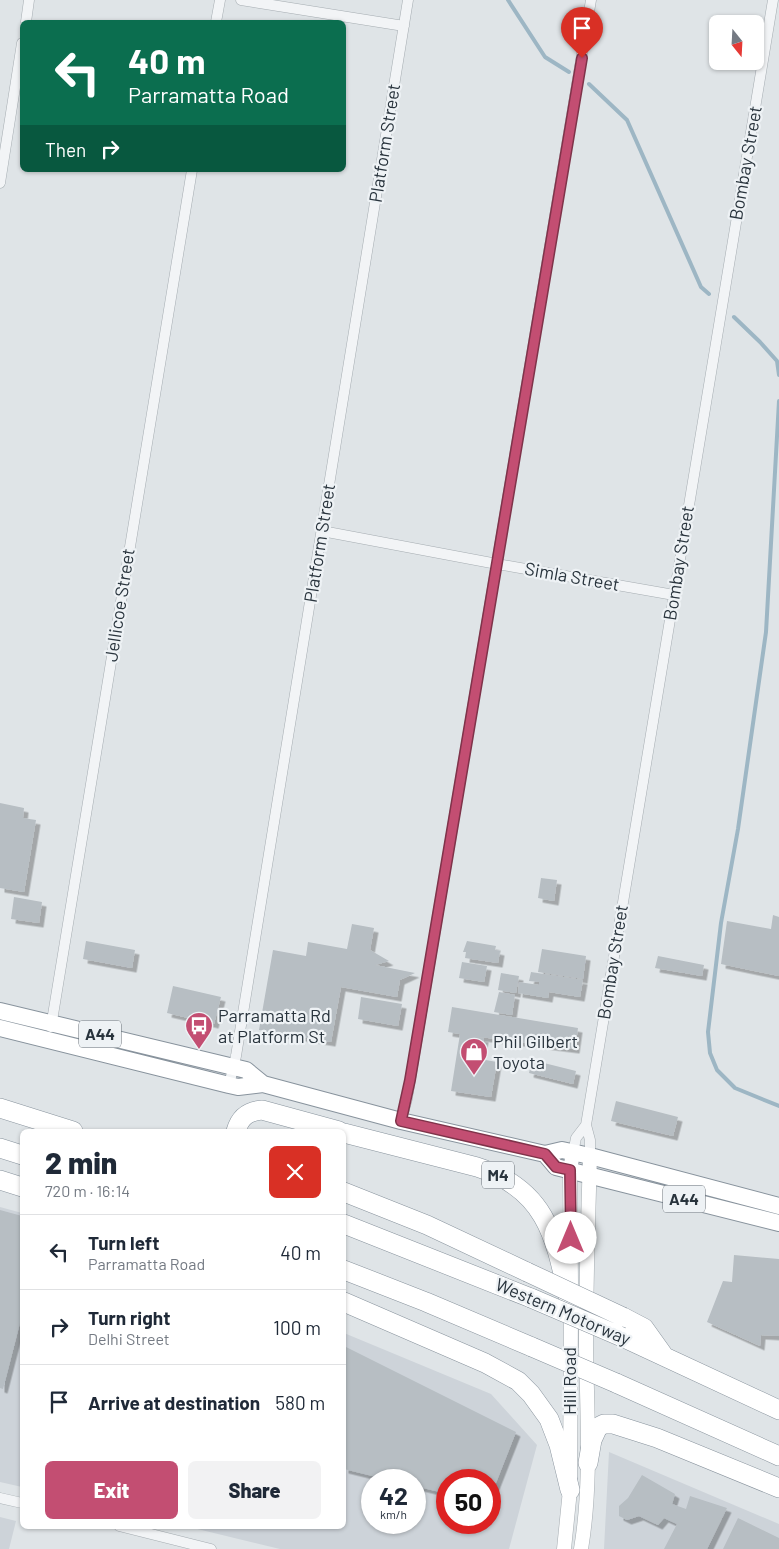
<!DOCTYPE html>
<html lang="en">
<head>
<meta charset="utf-8">
<style>
  body { margin:0; font-family:Barlow,sans-serif; background:#f2f2f3; color:#1f2937; height:100vh; display:flex; flex-direction:column; font-size:19px; white-space:nowrap }
  * { box-sizing:border-box; margin:0 }
  p { font-size:16px; color:#747a83 }
  .icon { flex:none; width:28px; height:28px; fill:none; stroke:currentColor; stroke-width:2; stroke-linecap:round; stroke-linejoin:round }
  .map { position:relative; flex:1; overflow:hidden }
  .side { position:absolute; left:20px; top:1129px; width:326px; height:400px; display:flex; flex-direction:column; background:#fff; border-radius:8px; box-shadow:0 1px 4px #0004 }
  .side>* { flex:none }
  .guide { position:absolute; left:20px; top:20px; width:326px; height:152px; border-radius:8px; box-shadow:0 1px 4px #0004; background:#0b6e4f; color:#fff; overflow:hidden }
  .needle { width:32px; rotate:162deg }
  .fabs { position:absolute; left:709px; top:15px; display:grid; gap:10px }
  .fabs a { display:grid; place-items:center; width:55px; height:55px; border-radius:8px; background:#fff; box-shadow:0 1px 4px #0004; font-size:25px }
  .speed { position:absolute; left:361px; top:1469px; display:flex; gap:10px; font-size:25px; font-weight:700; text-align:center }
  .speed>* { display:grid; place-content:center; width:65px; height:65px; border-radius:50%; background:#fff; box-shadow:0 1px 4px #0004; line-height:1 }
  .speed small { font-size:12px; font-weight:400 }
  .speed .limit { border:8px solid #d22; background:#fff; color:#111 }
  .pin { position:absolute; display:grid; place-items:center; width:42px; height:42px; color:#fff; margin:-51px -21px; border-radius:50% 50% 50% 0; rotate:-45deg; box-shadow:0 0 5px #0007 }
  .pin .icon { rotate:45deg }
  .me { position:absolute; width:55px; margin:-28px; rotate:0deg; stroke-linejoin:round; filter:drop-shadow(0 0 4px #0008) }
  .turn { display:flex; align-items:center; gap:18px; height:105px; padding:0 25px; font-size:22px }
  .turn .icon { width:65px; height:65px; stroke-width:2.5 }
  .turn b { display:block; font-size:35px; line-height:42px }
  .then { display:flex; align-items:center; height:48px; padding:0 25px; background:#0003; gap:10px; font-size:19px }
  .round { display:grid; place-items:center; flex:none; width:52px; height:52px; border-radius:8px; background:#f2f2f3 }
  .summary { display:flex; align-items:center; justify-content:space-between; height:85px; padding:0 25px }
  h1 { font-size:30px; font-weight:800; line-height:38px }
  .button { display:flex; gap:10px; margin-top:auto; padding:10px 25px }
  .button a { flex:1; height:58px; border-radius:8px; background:#c34e72; color:#fff; font-size:20px; font-weight:800; line-height:58px; text-align:center }
  .button a+a { background:#f2f2f3; color:#1f2937 }
  ul { padding:0; list-style:none }
  li { display:flex; align-items:center; gap:15px; height:75px; padding:0 25px; border-top:1px solid #e0e1e3 }
  li div { flex:1 }
  li b { display:block; font-size:19px }
  li em { font-style:normal }
  .map>svg:first-child { display:block }
  .built { fill:#cdd3d9; fill-rule:evenodd }
  .lines { fill:none; stroke-linecap:round; stroke-linejoin:round }
  .stream { stroke:#9db6c4; stroke-width:4 }
  .building { fill:#b7bec3; filter:url(#shadow) }
  .minor-casing { stroke:#a5acb1; stroke-width:11 }
  .secondary-casing { stroke:#a5acb1; stroke-width:15 }
  .trunk-casing { stroke:#88939d; stroke-width:18 }
  .motorway-casing { stroke:#88939d; stroke-width:20 }
  .minor { stroke:#f2f4f6; stroke-width:10 }
  .secondary { stroke:#fff; stroke-width:14 }
  .trunk { stroke:#fff; stroke-width:16 }
  .motorway { stroke:#fff; stroke-width:19 }
  .motorway-bridge-casing { stroke:#88939d; stroke-width:20; stroke-linecap:butt }
  .motorway-bridge { stroke:#fff; stroke-width:19 }
  .route-casing { stroke:#7f334a; stroke-width:12 }
  .route { stroke:#c34e72; stroke-width:9 }
  .labels { text-anchor:middle; stroke-width:4.5; stroke-linejoin:round; paint-order:stroke }
  .shield { fill:#eef2f5; stroke:#646d74; stroke-width:1 }
  .shield-label { font-size:16px; font-weight:bold; fill:#29343d }
  .street-label { font-size:18px; fill:#29343d; stroke:#eef2f5 }
  .poi-label { font-size:18px; fill:#29343d; stroke:#eef2f5; text-anchor:start }
</style>
</head>
<body>
<div class="map">
<svg width="779" height="1549" viewBox="0 0 779 1549">
  <defs>
    <filter id="shadow"><feDropShadow dx="4.5" dy="4.5" stdDeviation="0" flood-color="#0004"/></filter>
  </defs>
  <rect width="100%" height="100%" fill="#dfe4e7"/>
  <path class="built" d="M0,1207l22,6v274l-22,-5z
    M344,1333l147,61 46,51 -28,104h-229l-95,-23h159zM372,1480h43v42h-43zM448,1480h42v42h-42z
    M609,1452l170,72v25h-175z
    M0,1517l16,4 -7,28h-9z"/>
  <g class="lines">
    <path class="stream" d="M508,0l37,57 24,15
      M589,84l38,36 74,167 8,7
      M734,317l26,25 17,19 2,14
      M779,401l-13,231 -28,197 -17,94 -13,109 2,21 7,17 18,18 44,18"/>
  </g>
  <path class="building" d="M0,803l24,5 -1,10 13,2 -12,72 -24,-4z
    M541,878l16,2 -3,21 -16,-3z
    M14,897l28,5 -3,21 -28,-4z
    M773,915l6,2v59l-58,-12 6,-43 44,8z
    M352,924l22,4 -4,22 19,11 -14,4 40,8 -15,7 -3,17 -56,-10 -10,55 -72,-12 14,-80 33,6 2,-14 39,7z
    M86,941l49,9 -3,18 -49,-9z
    M467,941l29,5 -1,4 5,1 -2,12 -33,-5 1,-6h-3z
    M542,949l44,7 -3,23 -45,-7z
    M658,956l46,9 -2,11 -47,-8z
    M462,962l25,4 -3,16 -25,-4z
    M531,972l52,8 -3,17 -31,-5 -1,6 -30,-5 1,-11 20,3v-3l-10,-1z
    M501,973l18,3 -3,17 -18,-3z
    M173,986l48,11 -7,27 -47,-11z
    M499,992l16,3 -3,20 -18,-3z
    M361,997l41,7 -4,22 -40,-7z
    M452,1007l126,21 -3,21 -103,-13 12,2 -4,21 17,3 -6,35 -40,-6 9,-57 -12,-2z
    M532,1060l44,11 -3,13 -44,-11z
    M616,1101l62,16 -5,19 -62,-15z
    M0,1210l22,6v99l-19,74 -3,-1z
    M734,1255l45,4v77l-18,-1 -1,11 -53,-24 16,-41 9,1z
    M344,1346l172,86 -26,66v-18h-42v14l-33,-8v-6h-26l-45,-11z
    M642,1475l33,19 -3,10 14,5 4,-13 37,12 -20,41h-43l13,-25 -13,-6 -6,7 -19,-9 -12,4 -8,-4v-10l9,-8z
    M738,1518l41,20v11h-56z"/>
  <g class="lines">
    <defs>
      <path id="minor" d="M241,0l163,26
        M26,22l3,-22
        M216,22l4,-22
        M0,183l22,-140
        M322,531l175,33 177,31
        M51,1027l141,-857
        M229,1085l7,-29 172,-1056
        M401,1121l6,-22 184,-1099
        M573,1153l3,-15 10,-13
        M590,1156v-16l-4,-15 187,-1125
        M0,1498l22,5
        M119,1526l92,23"/>
      <path id="secondary" d="M571,1284l-1,-114 3,-17
        M564,1549l6,-59 1,-182
        M581,1549c11,-66 6,-135 5,-202 0,-63 2,-127 4,-191"/>
      <path id="trunk" d="M0,1011l246,59 17,14
        M0,1028l229,57 9,2 25,-3 138,37 144,33 17,-4 28,6 189,50
        M545,1154l11,13 223,56"/>
      <path id="motorway" d="M0,1108l73,23
        M236,1131c4,-14 12,-20 26,-21l77,21
        M344,1133l133,34c74,24 79,76 94,143
        M0,1148l22,7
        M0,1180l22,7
        M344,1192l83,33 100,47
        M344,1224l187,74
        M344,1270l82,32 106,45
        M344,1302l141,61 33,18 13,13 18,25 10,26 11,45
        M623,1317l21,11 20,28
        M622,1337l157,73
        M616,1383l163,73
        M588,1463l4,-23 6,-13 6,-3h9l44,14 122,50"/>
    </defs>
    <use href="#minor" class="minor-casing"/>
    <use href="#secondary" class="secondary-casing"/>
    <use href="#trunk" class="trunk-casing"/>
    <use href="#motorway" class="motorway-casing"/>
    <use href="#minor" class="minor"/>
    <use href="#secondary" class="secondary"/>
    <use href="#trunk" class="trunk"/>
    <use href="#motorway" class="motorway"/>
    <defs>
      <path id="motorway-bridge" d="M527,1272l96,45
        M531,1298l91,39
        M532,1347l84,36"/>
    </defs>
    <use href="#motorway-bridge" class="motorway-bridge-casing"/>
    <use href="#motorway-bridge" class="motorway-bridge"/>
  </g>
  <g class="lines">
    <defs>
      <path id="route" d="M571,1238l-1,-68 -14,-3 -11,-13 -144,-33 9,-41 172,-1022"/>
    </defs>
    <use href="#route" class="route-casing"/>
    <use href="#route" class="route"/>
  </g>
  <defs>
    <symbol id="bus-pin" viewBox="-11 -11 22 30"><path d="M0 17L-7.5 6A9.5 9.5 0 1 1 7.5 6Z" fill="#c34e72" stroke="#eef2f5"/><path d="M-5-6H5V4H4V6H2V4H-2V6H-4V4H-5ZM-3.5-4V0h7V-4ZM-3.5 1.2v1.5H-2V1.2ZM2 1.2v1.5H3.5V1.2Z" fill="#fff"/></symbol>
    <symbol id="shop-pin" viewBox="-11 -11 22 30"><path d="M0 17L-7.5 6A9.5 9.5 0 1 1 7.5 6Z" fill="#c34e72" stroke="#eef2f5"/><path d="M-5-2.5h2.3a2.7 3.5 0 0 1 5.4 0H5L5.5 6h-11ZM-1.5-2.5h3a1.5 2.3 0 0 0-3 0Z" fill="#fff"/></symbol>
  </defs>
  <g fill-rule="evenodd">
    <use href="#bus-pin" x="183" y="1010" width="32" height="43"/>
    <use href="#shop-pin" x="458" y="1036" width="32" height="43"/>
  </g>
  <g class="labels">
    <g class="shield">
      <rect x="79" y="1020.5" width="42" height="27" rx="4"/>
      <rect x="482" y="1161.5" width="32" height="27" rx="4"/>
      <rect x="663" y="1185.5" width="42" height="27" rx="4"/>
    </g>
    <g class="shield-label">
      <text x="100" y="1040">A44</text>
      <text x="498" y="1181">M4</text>
      <text x="684" y="1205">A44</text>
    </g>
    <g class="street-label">
      <text transform="translate(385 143) rotate(-81)" y="6">Platform Street</text>
      <text transform="translate(746 163) rotate(-80)" y="6">Bombay Street</text>
      <text transform="translate(320 543) rotate(-81)" y="6">Platform Street</text>
      <text transform="translate(679 563) rotate(-81)" y="6">Bombay Street</text>
      <text transform="translate(572 577) rotate(10)" y="6">Simla Street</text>
      <text transform="translate(120 605) rotate(-81)" y="6">Jellicoe Street</text>
      <text transform="translate(613 962) rotate(-81)" y="6">Bombay Street</text>
      <text transform="translate(563 1312) rotate(23)" y="6">Western Motorway</text>
      <text transform="translate(570 1381) rotate(-90)" y="6">Hill Road</text>
    </g>
    <g class="poi-label">
      <text x="218" y="1022">Parramatta Rd<tspan x="218" dy="21">at Platform St</tspan></text>
      <text x="493" y="1048">Phil Gilbert<tspan x="493" dy="21">Toyota</tspan></text>
    </g>
  </g>
</svg>
<div class="fabs">
<a><svg class="needle" viewBox="-14 -14 28 28"><path d="M0-13l5 13h-10z" fill="#e53935"/><path d="M0 13l5-13h-10z" fill="#747a83"/></svg></a>
</div>
<div class="speed"><div>42<small>km/h</small></div><div class="limit">50</div></div>
<div class="pin" style="left:582px;top:58px;background:#d93025"><svg class="icon" aria-label="arrive" viewBox="0 0 24 24"><path d="M6 21V4h12l-3 4 3 4H6"/></svg></div>
<svg class="me" style="left:571px;top:1238px" viewBox="-20 -20 40 40"><circle r="19" fill="#fff"/><path d="M0-13L10 11 0 6-10 11z" fill="#c34e72"/></svg>
<div class="guide">
<div class="turn"><svg class="icon" aria-label="left" viewBox="0 0 24 24"><path d="M17 20v-9H6M10 6l-5 5 5 5"/></svg><div><b>40 m</b>Parramatta Road</div></div>
<div class="then">Then<svg class="icon" aria-label="right" viewBox="0 0 24 24"><path d="M7 20v-9h11M14 6l5 5-5 5"/></svg></div>
</div>
<section class="side">
<div class="summary"><div><h1>2 min</h1><p>720 m · 16:14</p></div><a class="round" style="background:#d93025;color:#fff"><svg class="icon" aria-label="close" viewBox="0 0 24 24"><path d="M6 6l12 12M18 6L6 18"/></svg></a></div>
<ul>
<li><svg class="icon" aria-label="left" viewBox="0 0 24 24"><path d="M17 20v-9H6M10 6l-5 5 5 5"/></svg><div><b>Turn left</b><p>Parramatta Road</p></div><em>40 m</em></li>
<li><svg class="icon" aria-label="right" viewBox="0 0 24 24"><path d="M7 20v-9h11M14 6l5 5-5 5"/></svg><div><b>Turn right</b><p>Delhi Street</p></div><em>100 m</em></li>
<li><svg class="icon" aria-label="arrive" viewBox="0 0 24 24"><path d="M6 21V4h12l-3 4 3 4H6"/></svg><div><b>Arrive at destination</b></div><em>580 m</em></li>
</ul>
<div class="button"><a>Exit</a><a>Share</a></div>
</section>
</div>
</body>
</html>
